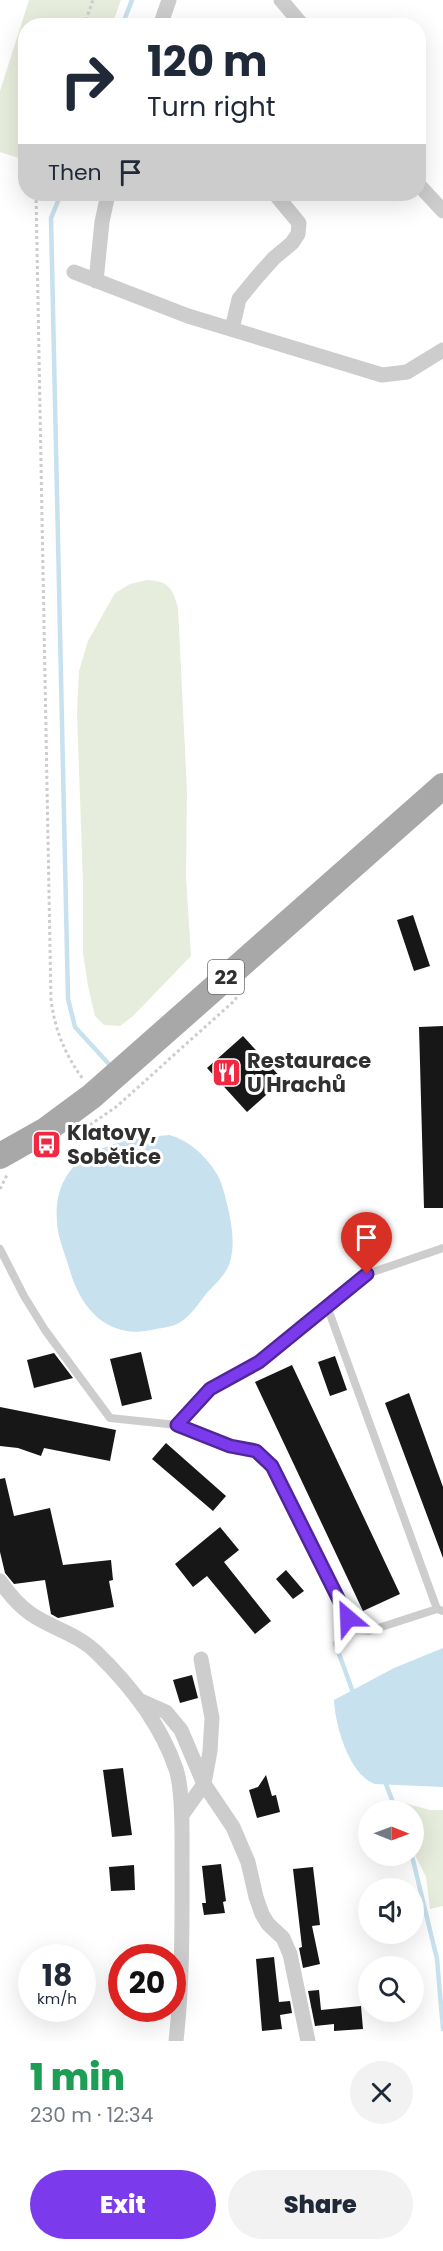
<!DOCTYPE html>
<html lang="en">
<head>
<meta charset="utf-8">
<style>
  body { margin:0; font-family:Poppins,sans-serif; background:#f2f2f3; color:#1f2937; height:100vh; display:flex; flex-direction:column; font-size:22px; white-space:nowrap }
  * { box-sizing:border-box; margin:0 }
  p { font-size:20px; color:#747a83 }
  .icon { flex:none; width:33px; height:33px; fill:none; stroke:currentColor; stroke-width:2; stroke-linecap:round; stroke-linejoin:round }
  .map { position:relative; height:2041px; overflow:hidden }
  .panel { display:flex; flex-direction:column; background:#fff; flex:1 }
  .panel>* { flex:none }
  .hud { position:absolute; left:18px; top:18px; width:408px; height:183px; border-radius:24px; box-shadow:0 6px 24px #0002; background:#fff; color:#1f2937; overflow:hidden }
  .needle { width:39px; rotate:91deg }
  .tools { position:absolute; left:358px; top:1800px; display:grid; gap:12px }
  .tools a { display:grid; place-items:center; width:66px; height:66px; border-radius:50%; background:#fff; box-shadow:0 6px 24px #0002; font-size:30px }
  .speed { position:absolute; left:18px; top:1944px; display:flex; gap:12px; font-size:30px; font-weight:700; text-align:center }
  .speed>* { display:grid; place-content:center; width:78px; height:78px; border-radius:50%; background:#fff; box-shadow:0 6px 24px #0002; line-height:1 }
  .speed small { font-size:15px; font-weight:400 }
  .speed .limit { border:9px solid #d22; background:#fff; color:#111 }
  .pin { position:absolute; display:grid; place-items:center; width:51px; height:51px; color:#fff; margin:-62px -26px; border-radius:50% 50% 50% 0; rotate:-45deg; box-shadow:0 0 6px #0007 }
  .pin .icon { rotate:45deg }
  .me { position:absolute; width:66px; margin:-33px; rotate:334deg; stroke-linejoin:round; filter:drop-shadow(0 0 4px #0008) }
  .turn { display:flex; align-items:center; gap:21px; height:126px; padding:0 30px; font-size:27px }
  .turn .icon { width:78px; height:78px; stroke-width:2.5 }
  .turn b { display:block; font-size:42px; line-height:51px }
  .then { display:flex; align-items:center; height:57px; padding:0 30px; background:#0003; gap:12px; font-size:22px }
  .round { display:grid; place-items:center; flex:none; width:63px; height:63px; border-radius:32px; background:#f2f2f3 }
  .summary { display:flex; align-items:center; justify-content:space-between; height:102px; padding:0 30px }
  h1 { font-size:36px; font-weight:800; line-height:45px; color:#1e9e55 }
  .action { display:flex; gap:12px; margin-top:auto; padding:12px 30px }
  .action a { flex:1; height:69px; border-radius:36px; background:#7c3aed; color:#fff; font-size:24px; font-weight:800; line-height:69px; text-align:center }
  .action a+a { background:#f2f2f3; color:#1f2937 }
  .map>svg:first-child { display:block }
  .green { fill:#e7eddd }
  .water { fill:#c8e1ee }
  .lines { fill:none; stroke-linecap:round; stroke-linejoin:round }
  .stream { stroke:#c8e1ee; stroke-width:4.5 }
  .building { fill:#171717 }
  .path { stroke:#cdcdcd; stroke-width:3; stroke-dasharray:3 3; stroke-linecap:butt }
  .lane { stroke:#cdcdcd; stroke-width:8 }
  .street { stroke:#cdcdcd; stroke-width:15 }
  .primary { stroke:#a8a8a8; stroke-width:26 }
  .route-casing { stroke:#51269a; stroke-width:15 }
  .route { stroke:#7c3aed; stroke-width:10 }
  .labels { text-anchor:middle; stroke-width:6; stroke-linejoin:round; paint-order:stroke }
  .shield { fill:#fff; stroke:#6e6e6e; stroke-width:1.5 }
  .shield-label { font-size:20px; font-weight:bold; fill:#303030 }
  .poi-label { font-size:21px; font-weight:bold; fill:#303030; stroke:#fff; text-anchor:start }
</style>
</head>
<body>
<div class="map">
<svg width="443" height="2041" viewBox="0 0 443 2041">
  <rect width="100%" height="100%" fill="#fff"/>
  <path class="green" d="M29,0h92l-9,25 -86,1 -1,134 -25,-8v-61z
    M147,580c22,1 26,9 31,28l9,182 -1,86 5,80 -58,60 -13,10 -16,-1 -9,-9 -7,-30 -5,-33v-71l-6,-168 2,-43 9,-30 27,-48 15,-9z
    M397,1801l33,9h13v96l-13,3 -4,-32 -12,-24v-43h-14z"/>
  <path class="water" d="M169,1135c20,5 37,21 48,39 6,11 8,22 11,34 4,18 7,36 2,54 -4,13 -15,22 -24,32 -7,9 -15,21 -24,27 -6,5 -18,7 -26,8 -45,12 -74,-17 -86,-58 -4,-15 -12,-32 -13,-48 -5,-71 56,-83 112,-88z
    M443,1648v139l-68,-3c-26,-9 -40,-59 -41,-84l60,-32z"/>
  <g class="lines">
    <path class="stream" d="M122,26l10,-26
      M61,194l-10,24 17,781 7,28 33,36
      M335,1643l19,52
      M384,1779l12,31
      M412,1856l25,103 6,70"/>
  </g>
  <path class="building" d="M413,915l17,51 -16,5 -17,-51z
    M443,1026v182h-19l-5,-181z
    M243,1036l40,44 -36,32 -40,-44z
    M141,1352l11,47 -30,7 -12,-47z
    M54,1353l19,25 -39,10 -7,-28z
    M335,1356l12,34 -17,6 -12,-34z
    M292,1365l108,229 -37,17 -108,-229z
    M409,1393l34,94v71l-58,-155z
    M0,1407l116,23 -6,31 -66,-13 -3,8 -23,-8 -18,-2z
    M166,1443l60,53 -13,15 -61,-52z
    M5,1478l9,38 36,-8 13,57 48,-5 2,20 -4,1 5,26 -56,11 -7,-4 -6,-34 -31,4 -9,-11 -5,-21v-73z
    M220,1527l19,23 -15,12 47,59 -16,13 -48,-58 -14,11 -18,-23z
    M286,1570l18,21 -11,8 -17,-20z
    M192,1675l6,23 -18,5 -7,-23z
    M123,1768l9,67 -20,2 -9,-67z
    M266,1775l6,21 4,-1 4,17 -23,6 -8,-28 9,-3z
    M221,1864l5,37 -3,1 2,11 -21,2 -2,-12h4l-4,-37z
    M134,1865l1,25 -24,1 -2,-24z
    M313,1867l7,58 -8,1 8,38 -17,4 -4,-20 3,-1 -9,-78z
    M274,1957l5,45 11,-1 2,12 -12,2 2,14 -20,2 -6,-72z
    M319,1990l2,20 40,-4 2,23 -29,2v-7l-19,2 -7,-35z"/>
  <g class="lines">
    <path class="path" d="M84,26l9,-26
      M36,194l15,806c4,30 14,55 32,79
      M75,1135l41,-28 118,-106 4,-6
      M0,1189l7,-14"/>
    <path class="lane" d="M0,1249l24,47 21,34 65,88 67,7 33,-36 49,-27 108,-88 76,-26
      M327,1306l110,303
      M177,1425l53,21 26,5 16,15 76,152 8,12 13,1 68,-22 6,2"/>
    <path class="street" d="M281,0l22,26
      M160,26l9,-26
      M418,184l25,27
      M74,272l114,44 194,59 25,-3 36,-22
      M96,281l6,-59 6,-28
      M232,329l7,-30 18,-22 17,-19 18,-15 6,-9 1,-11 -24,-29
      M0,1581c9,13 18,24 31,33 22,15 47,20 66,39 33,32 64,72 79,116 7,20 6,63 6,86 0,62 1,124 -6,186
      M139,1700l27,12 15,18 23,54 29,43 15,35 8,35 6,17 6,10 15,14 7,16 18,87
      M182,1815l22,-31 6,-33 2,-33 -11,-59"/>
    <path class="primary" d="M0,1156l46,-26 46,-34 351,-310"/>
  </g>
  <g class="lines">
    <defs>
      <path id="route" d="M348,1618l-76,-152 -16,-15 -26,-5 -53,-21 33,-36 49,-27 108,-88"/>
    </defs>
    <use href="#route" class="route-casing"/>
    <use href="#route" class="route"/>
  </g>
  <defs>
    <symbol id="restaurant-square" viewBox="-11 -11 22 22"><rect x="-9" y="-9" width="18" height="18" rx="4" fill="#f02841" stroke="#fff"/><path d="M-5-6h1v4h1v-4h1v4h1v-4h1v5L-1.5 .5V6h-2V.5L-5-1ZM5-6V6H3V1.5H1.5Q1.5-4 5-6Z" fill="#fff"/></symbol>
    <symbol id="bus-square" viewBox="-11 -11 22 22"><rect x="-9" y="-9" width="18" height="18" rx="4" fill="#f02841" stroke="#fff"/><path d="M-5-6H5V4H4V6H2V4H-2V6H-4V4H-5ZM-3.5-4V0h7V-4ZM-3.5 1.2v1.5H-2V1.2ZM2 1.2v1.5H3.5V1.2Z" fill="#fff"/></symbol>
  </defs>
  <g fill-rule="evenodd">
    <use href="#restaurant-square" x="210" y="1056" width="33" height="33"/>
    <use href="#bus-square" x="30" y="1128" width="33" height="33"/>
  </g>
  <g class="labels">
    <rect class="shield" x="208" y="960" width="36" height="34" rx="4.5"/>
    <g class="shield-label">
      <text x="226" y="984">22</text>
    </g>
    <g class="poi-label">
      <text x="247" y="1068">Restaurace<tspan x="247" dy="24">U Hrachů</tspan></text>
      <text x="67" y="1140">Klatovy,<tspan x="67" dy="24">Sobětice</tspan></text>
    </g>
  </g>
</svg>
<div class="tools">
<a><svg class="needle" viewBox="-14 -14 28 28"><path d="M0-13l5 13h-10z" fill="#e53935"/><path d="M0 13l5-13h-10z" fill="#747a83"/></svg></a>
<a><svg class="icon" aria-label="sound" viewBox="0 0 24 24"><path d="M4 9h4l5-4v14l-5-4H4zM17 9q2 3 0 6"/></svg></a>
<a><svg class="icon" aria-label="search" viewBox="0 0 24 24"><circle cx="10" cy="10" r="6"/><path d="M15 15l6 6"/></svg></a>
</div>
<div class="speed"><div>18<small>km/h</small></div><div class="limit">20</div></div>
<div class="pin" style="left:367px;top:1274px;background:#d93025"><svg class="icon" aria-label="arrive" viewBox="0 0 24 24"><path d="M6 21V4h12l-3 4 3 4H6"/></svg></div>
<svg class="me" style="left:348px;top:1618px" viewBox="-20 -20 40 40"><path d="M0-17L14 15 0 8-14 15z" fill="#7c3aed" stroke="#fff" stroke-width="4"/></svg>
<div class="hud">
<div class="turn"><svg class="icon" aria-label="right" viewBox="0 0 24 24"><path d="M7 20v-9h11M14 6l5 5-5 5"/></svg><div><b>120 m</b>Turn right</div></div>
<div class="then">Then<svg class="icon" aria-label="arrive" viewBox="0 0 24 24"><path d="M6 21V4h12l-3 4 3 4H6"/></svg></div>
</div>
</div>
<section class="panel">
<div class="summary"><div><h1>1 min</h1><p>230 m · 12:34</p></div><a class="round"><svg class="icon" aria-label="close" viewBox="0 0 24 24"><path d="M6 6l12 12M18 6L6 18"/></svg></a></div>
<div class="action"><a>Exit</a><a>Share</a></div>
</section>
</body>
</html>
